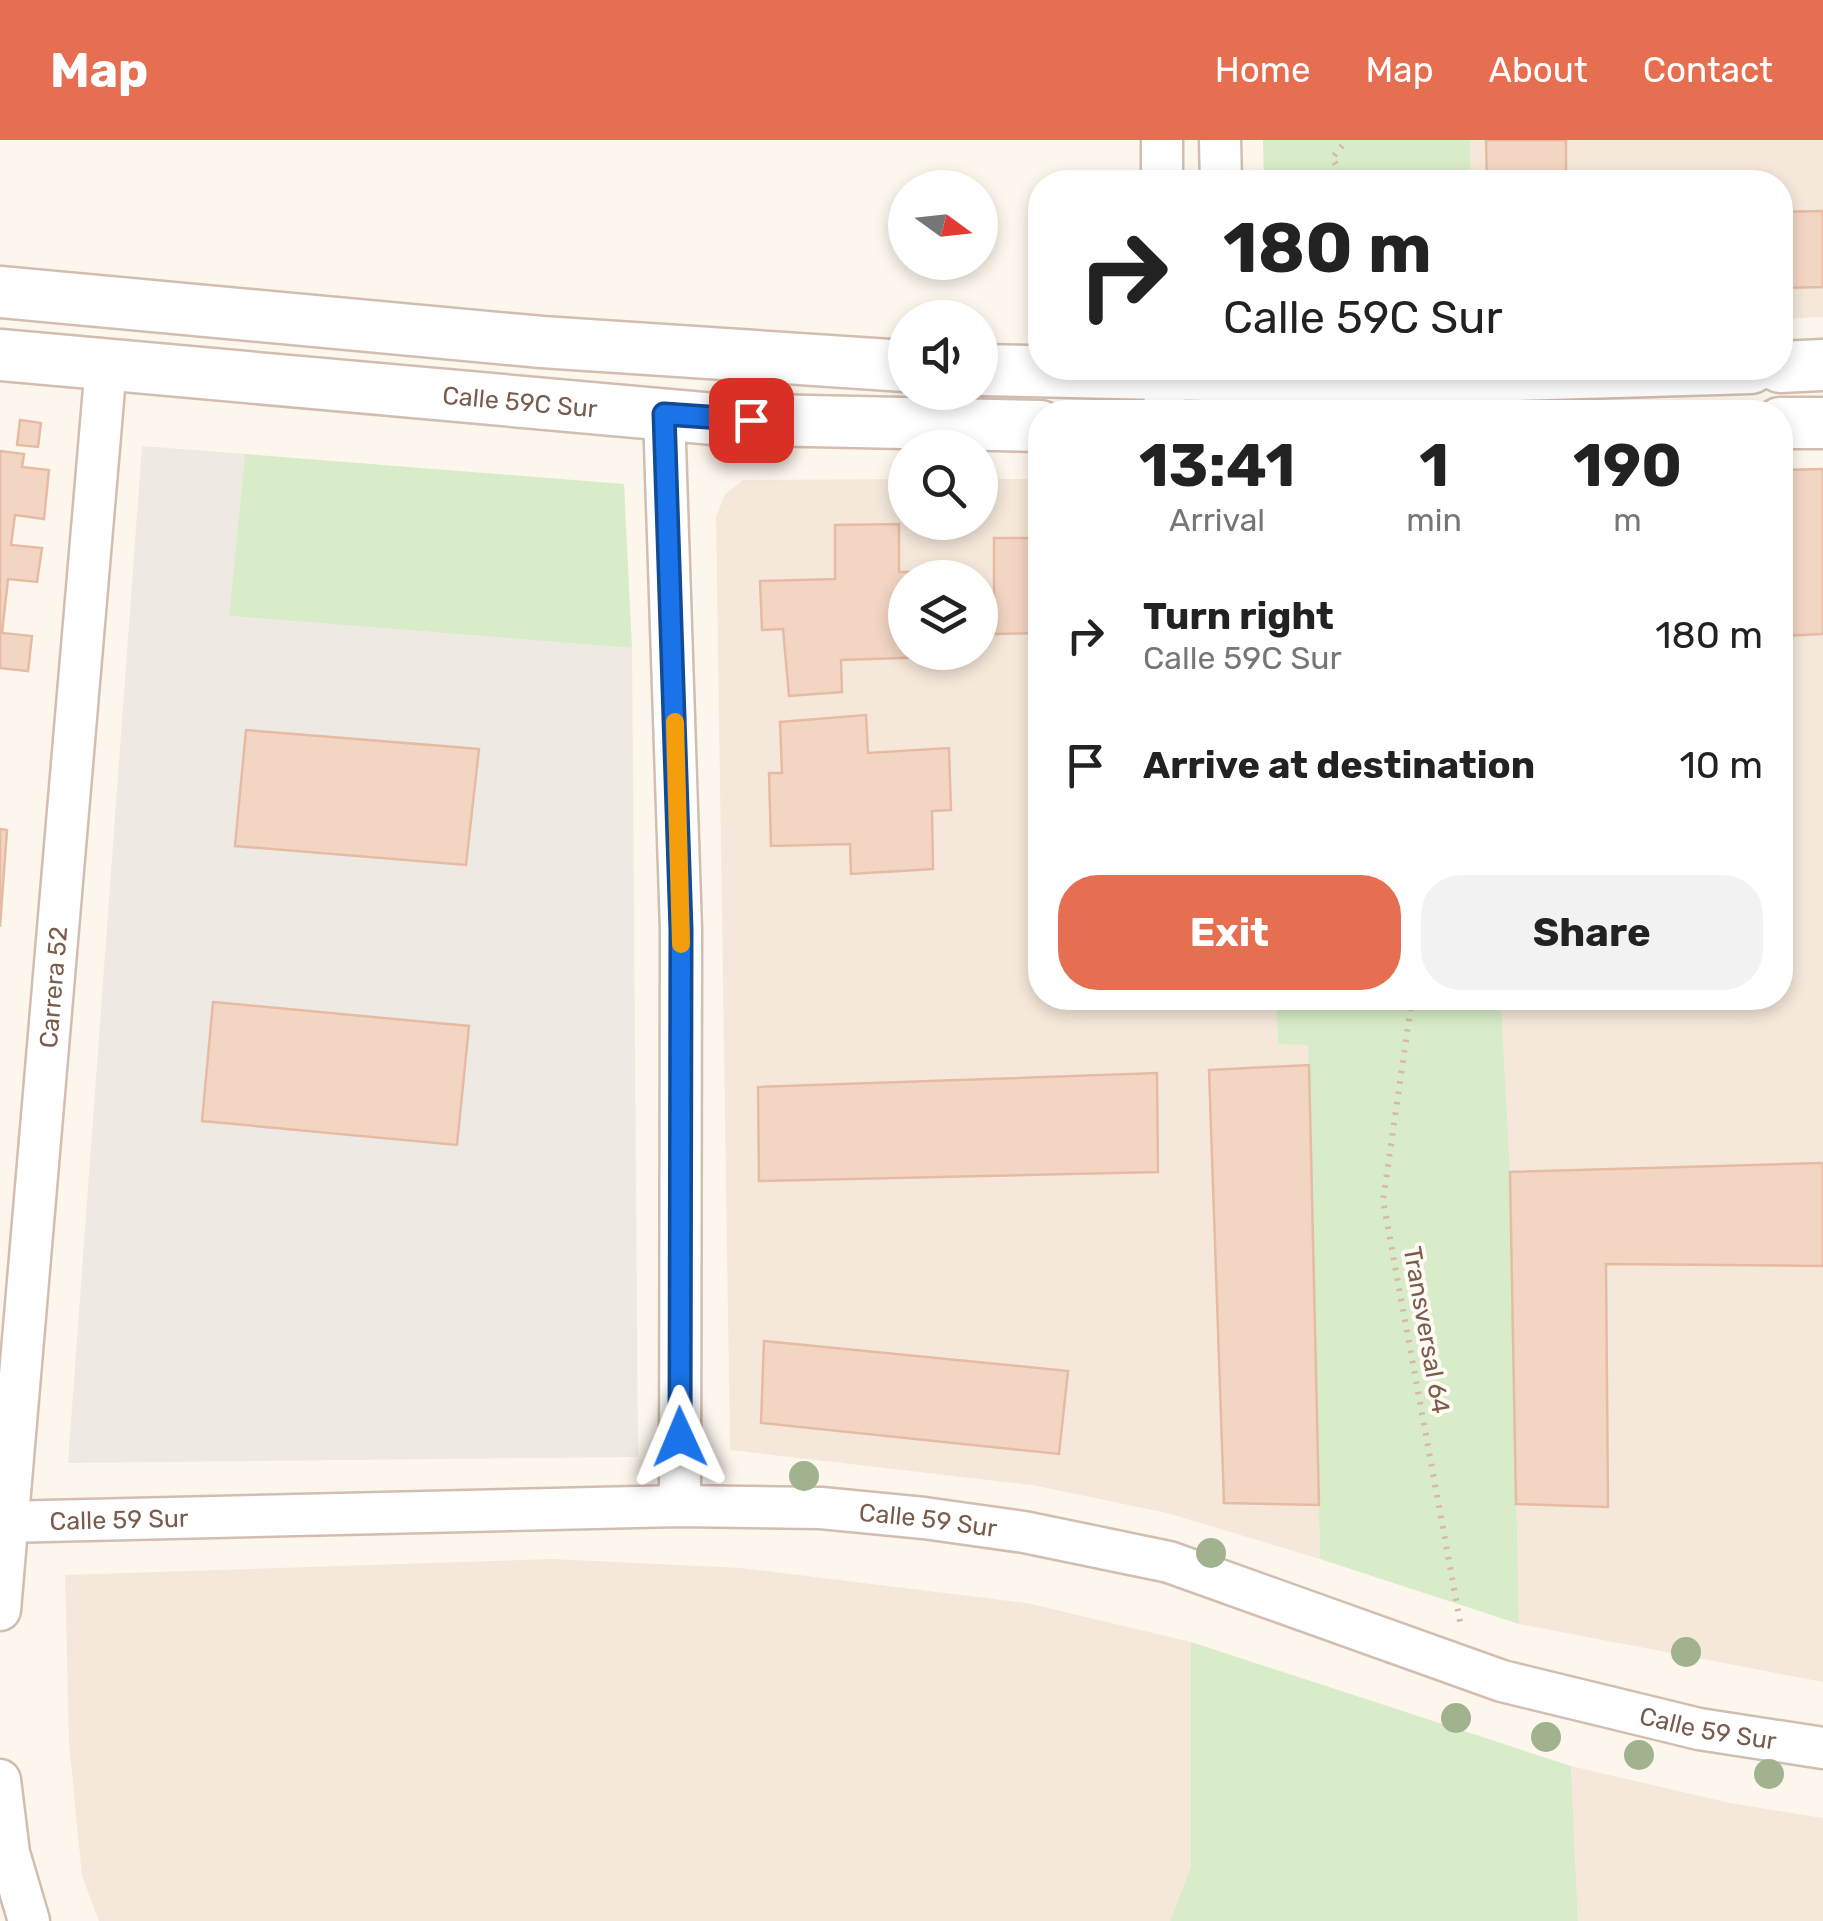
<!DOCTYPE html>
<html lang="en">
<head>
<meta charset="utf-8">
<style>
  body { margin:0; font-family:Rubik,sans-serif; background:#f2f2f2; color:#222; height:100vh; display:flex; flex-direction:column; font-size:38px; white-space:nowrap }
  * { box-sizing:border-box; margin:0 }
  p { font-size:32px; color:#767676 }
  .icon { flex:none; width:55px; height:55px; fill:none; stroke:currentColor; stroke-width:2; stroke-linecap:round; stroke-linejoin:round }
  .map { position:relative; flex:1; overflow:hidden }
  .details { position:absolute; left:1028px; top:260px; width:765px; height:610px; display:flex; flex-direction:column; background:#fff; border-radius:40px; box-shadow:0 5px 15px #0003 }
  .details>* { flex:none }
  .banner { position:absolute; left:1028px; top:30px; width:765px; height:210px; border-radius:40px; box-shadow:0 5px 15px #0003; background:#fff; color:#222; overflow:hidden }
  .needle { width:65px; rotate:105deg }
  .controls { position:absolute; left:888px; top:30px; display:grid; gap:20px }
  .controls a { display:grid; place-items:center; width:110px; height:110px; border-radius:50%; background:#fff; box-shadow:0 5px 15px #0003; font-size:50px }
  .pin { position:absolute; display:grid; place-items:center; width:85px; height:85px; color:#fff; margin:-42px; border-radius:20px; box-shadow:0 5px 15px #0006 }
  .me { position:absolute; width:110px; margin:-55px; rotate:359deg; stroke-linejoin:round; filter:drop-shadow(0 0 8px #0008) }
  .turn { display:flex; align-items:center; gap:35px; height:210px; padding:0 30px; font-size:45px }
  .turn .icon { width:130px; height:130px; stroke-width:2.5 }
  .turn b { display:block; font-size:70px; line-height:85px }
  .eta { display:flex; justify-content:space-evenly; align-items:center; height:170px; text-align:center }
  .eta b { font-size:60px; font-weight:700; line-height:70px }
  .primary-button { display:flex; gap:20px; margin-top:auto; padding:20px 30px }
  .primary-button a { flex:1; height:115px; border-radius:40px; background:#e76f51; color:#fff; font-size:40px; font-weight:700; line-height:115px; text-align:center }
  .primary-button a+a { background:#f2f2f2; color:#222 }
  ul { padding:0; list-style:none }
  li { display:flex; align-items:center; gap:30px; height:130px; padding:0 30px }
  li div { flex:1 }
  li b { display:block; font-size:38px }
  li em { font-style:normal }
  header { display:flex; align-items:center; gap:60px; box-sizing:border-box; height:140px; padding:0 50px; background:#e76f51; color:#fff }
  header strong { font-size:48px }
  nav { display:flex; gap:55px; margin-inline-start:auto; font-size:35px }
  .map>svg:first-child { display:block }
  .residential { fill:#f5e8da; fill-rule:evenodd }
  .industrial { fill:#efe9e4 }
  .green { fill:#d8ecc9 }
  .building { fill:#f3d5c3; stroke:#e6bba3; stroke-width:2.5 }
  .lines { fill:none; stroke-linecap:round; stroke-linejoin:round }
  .minor-casing { stroke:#d1beb0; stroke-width:45 }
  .tertiary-casing { stroke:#d1beb0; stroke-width:55 }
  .path { stroke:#d9b8a5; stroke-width:6; stroke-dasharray:2.5 8; stroke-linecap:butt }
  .minor { stroke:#fff; stroke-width:40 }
  .tertiary { stroke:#fff; stroke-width:50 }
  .tree { fill:#a0b28e }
  .route-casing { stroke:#114b97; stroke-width:25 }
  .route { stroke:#1a73e8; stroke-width:18 }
  .slow { stroke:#f59e0b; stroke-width:18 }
  .labels { text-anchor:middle; stroke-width:8; stroke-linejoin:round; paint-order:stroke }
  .street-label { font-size:25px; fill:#7a5c4d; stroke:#fffaf3 }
</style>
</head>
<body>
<header>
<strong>Map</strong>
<nav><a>Home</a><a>Map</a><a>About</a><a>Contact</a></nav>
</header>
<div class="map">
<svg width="1823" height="1781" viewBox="0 0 1823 1781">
  <rect width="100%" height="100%" fill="#fdf6ec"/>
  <path class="residential" d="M1470,0h353v177l-43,2v-137h-309z
    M1823,329v1213l-304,-58 -9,-452 -9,-174h279v-528z
    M905,339v43h75v-43h60v519h236l2,45 30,1 12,515 -153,-46 -135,-28 -302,-35 -14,-933 9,-23 18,-14zM905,438h75v74h-75z
    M552,1419l189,9 286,35 164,39v224l-21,55h-1071l-17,-45 -13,-133 -4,-168z
    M1571,1626l159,37 93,15v103h-245z"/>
  <path class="industrial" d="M142,306l103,8 -16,162 403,32 6,809 -570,6z"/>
  <path class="green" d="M1263,0h207l1,42h-207z
    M245,314l379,30 8,164 -403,-32z
    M1276,858h225l9,174 9,452 -199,-65 -12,-514 -30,-1z
    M1191,1502l380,124 7,155h-408l21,-55z"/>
  <path class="building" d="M1486,0h80v42h-79z
    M1823,71v76l-43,1v-76z
    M20,280l21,3 -3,24 -21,-2z
    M0,311l24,3 -2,13 27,3 -5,49 -29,-4 -4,30 31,3 -5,34 -29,-3 -6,54 30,3 -4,35 -28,-3z
    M1823,329v165l-43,2v-166z
    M899,384v48h32v6h-26v74h27v5l-91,3 1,32 -53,4 -6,-67 -21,1 -2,-49 75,-2v-54z
    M994,398h46v95l-46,1z
    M866,575l2,38 81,-5 2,62 -19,1 1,58 -82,5 -1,-30 -79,2 -2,-73h13l-2,-51z
    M246,590l233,19 -13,116 -231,-19z
    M0,689l7,1 -7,97z
    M1501,858h119v4l-119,6z
    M213,862l256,24 -12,119 -255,-24z
    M1309,925l10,440 -95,-2 -15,-433z
    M1157,933l1,99 -399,9 -1,-94z
    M1823,1023v103l-217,-2 2,243 -92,-3 -6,-332z
    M764,1201l304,30 -9,83 -298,-31z"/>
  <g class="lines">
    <defs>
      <g id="minor">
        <path d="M1162,0v42"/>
        <path d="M1220,0l1,42"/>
        <path d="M1164,228l1,44"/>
        <path d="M1224,228l1,44"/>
        <path d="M664,274l17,516 -1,576"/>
        <path id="s1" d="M4,1382l676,-16 141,2 103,10 100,14 145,30 333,119 197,48 124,19"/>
        <path id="s2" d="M0,1470l106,-1245"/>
        <path d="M0,1640l9,73 20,68"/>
      </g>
      <g id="tertiary">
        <path d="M0,152l542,50 363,24"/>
        <path id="s3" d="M0,215l714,64 326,7"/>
        <path d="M1780,227l43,-2"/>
        <path d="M980,230l407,9 364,-11"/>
        <path d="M1780,283h43"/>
      </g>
    </defs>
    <use href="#minor" class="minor-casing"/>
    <use href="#tertiary" class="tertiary-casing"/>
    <path class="path" d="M1347,42l-15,-24 15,-18
      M1412,858l-29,202 78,427"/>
    <use href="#minor" class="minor"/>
    <use href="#tertiary" class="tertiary"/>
  </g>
  <g class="tree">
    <circle cx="804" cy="1336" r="15"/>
    <circle cx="1211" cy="1413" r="15"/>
    <circle cx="1686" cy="1512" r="15"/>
    <circle cx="1456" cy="1578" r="15"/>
    <circle cx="1546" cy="1597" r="15"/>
    <circle cx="1639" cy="1615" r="15"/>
    <circle cx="1769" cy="1634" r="15"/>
  </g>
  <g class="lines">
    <defs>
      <path id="route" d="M680,1297l1,-507 -17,-516 87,6"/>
    </defs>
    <use href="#route" class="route-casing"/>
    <use href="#route" class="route"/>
    <path class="slow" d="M675,582l6,222"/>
  </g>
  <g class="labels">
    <g class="street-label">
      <text dy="9" stroke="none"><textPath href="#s3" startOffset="522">Calle 59C Sur</textPath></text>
      <text dy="9" stroke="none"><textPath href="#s2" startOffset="625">Carrera 52</textPath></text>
      <text transform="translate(1427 1190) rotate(80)" y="9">Transversal 64</text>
      <text dy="9" stroke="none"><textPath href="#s1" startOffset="115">Calle 59 Sur</textPath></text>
      <text dy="9" stroke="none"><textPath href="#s1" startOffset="925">Calle 59 Sur</textPath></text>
      <text dy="9" stroke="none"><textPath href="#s1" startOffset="1735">Calle 59 Sur</textPath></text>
    </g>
  </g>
</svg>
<div class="controls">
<a><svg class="needle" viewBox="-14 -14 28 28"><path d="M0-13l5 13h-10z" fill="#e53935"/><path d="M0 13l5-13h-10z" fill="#767676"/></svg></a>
<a><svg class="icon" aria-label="sound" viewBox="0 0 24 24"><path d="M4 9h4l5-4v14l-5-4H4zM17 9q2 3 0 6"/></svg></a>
<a><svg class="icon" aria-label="search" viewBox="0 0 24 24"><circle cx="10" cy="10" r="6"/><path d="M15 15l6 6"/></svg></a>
<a><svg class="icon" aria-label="layers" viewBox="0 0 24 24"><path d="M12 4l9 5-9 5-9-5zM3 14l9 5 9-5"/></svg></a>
</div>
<div class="pin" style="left:751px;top:280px;background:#d93025"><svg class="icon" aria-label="arrive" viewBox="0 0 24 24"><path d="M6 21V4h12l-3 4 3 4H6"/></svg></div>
<svg class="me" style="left:680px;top:1297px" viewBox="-20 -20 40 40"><path d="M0-17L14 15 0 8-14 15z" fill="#1a73e8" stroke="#fff" stroke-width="4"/></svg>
<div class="banner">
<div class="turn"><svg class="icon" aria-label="right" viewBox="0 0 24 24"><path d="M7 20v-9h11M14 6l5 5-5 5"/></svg><div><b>180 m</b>Calle 59C Sur</div></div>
</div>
<section class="details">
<div class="eta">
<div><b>13:41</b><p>Arrival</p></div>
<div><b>1</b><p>min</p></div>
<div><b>190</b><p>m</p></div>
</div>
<ul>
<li><svg class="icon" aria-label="right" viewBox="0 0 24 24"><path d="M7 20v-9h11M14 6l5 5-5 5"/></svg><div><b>Turn right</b><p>Calle 59C Sur</p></div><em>180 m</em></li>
<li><svg class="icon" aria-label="arrive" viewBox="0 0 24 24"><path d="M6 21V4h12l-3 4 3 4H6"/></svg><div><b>Arrive at destination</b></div><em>10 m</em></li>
</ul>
<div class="primary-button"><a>Exit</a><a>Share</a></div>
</section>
</div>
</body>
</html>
